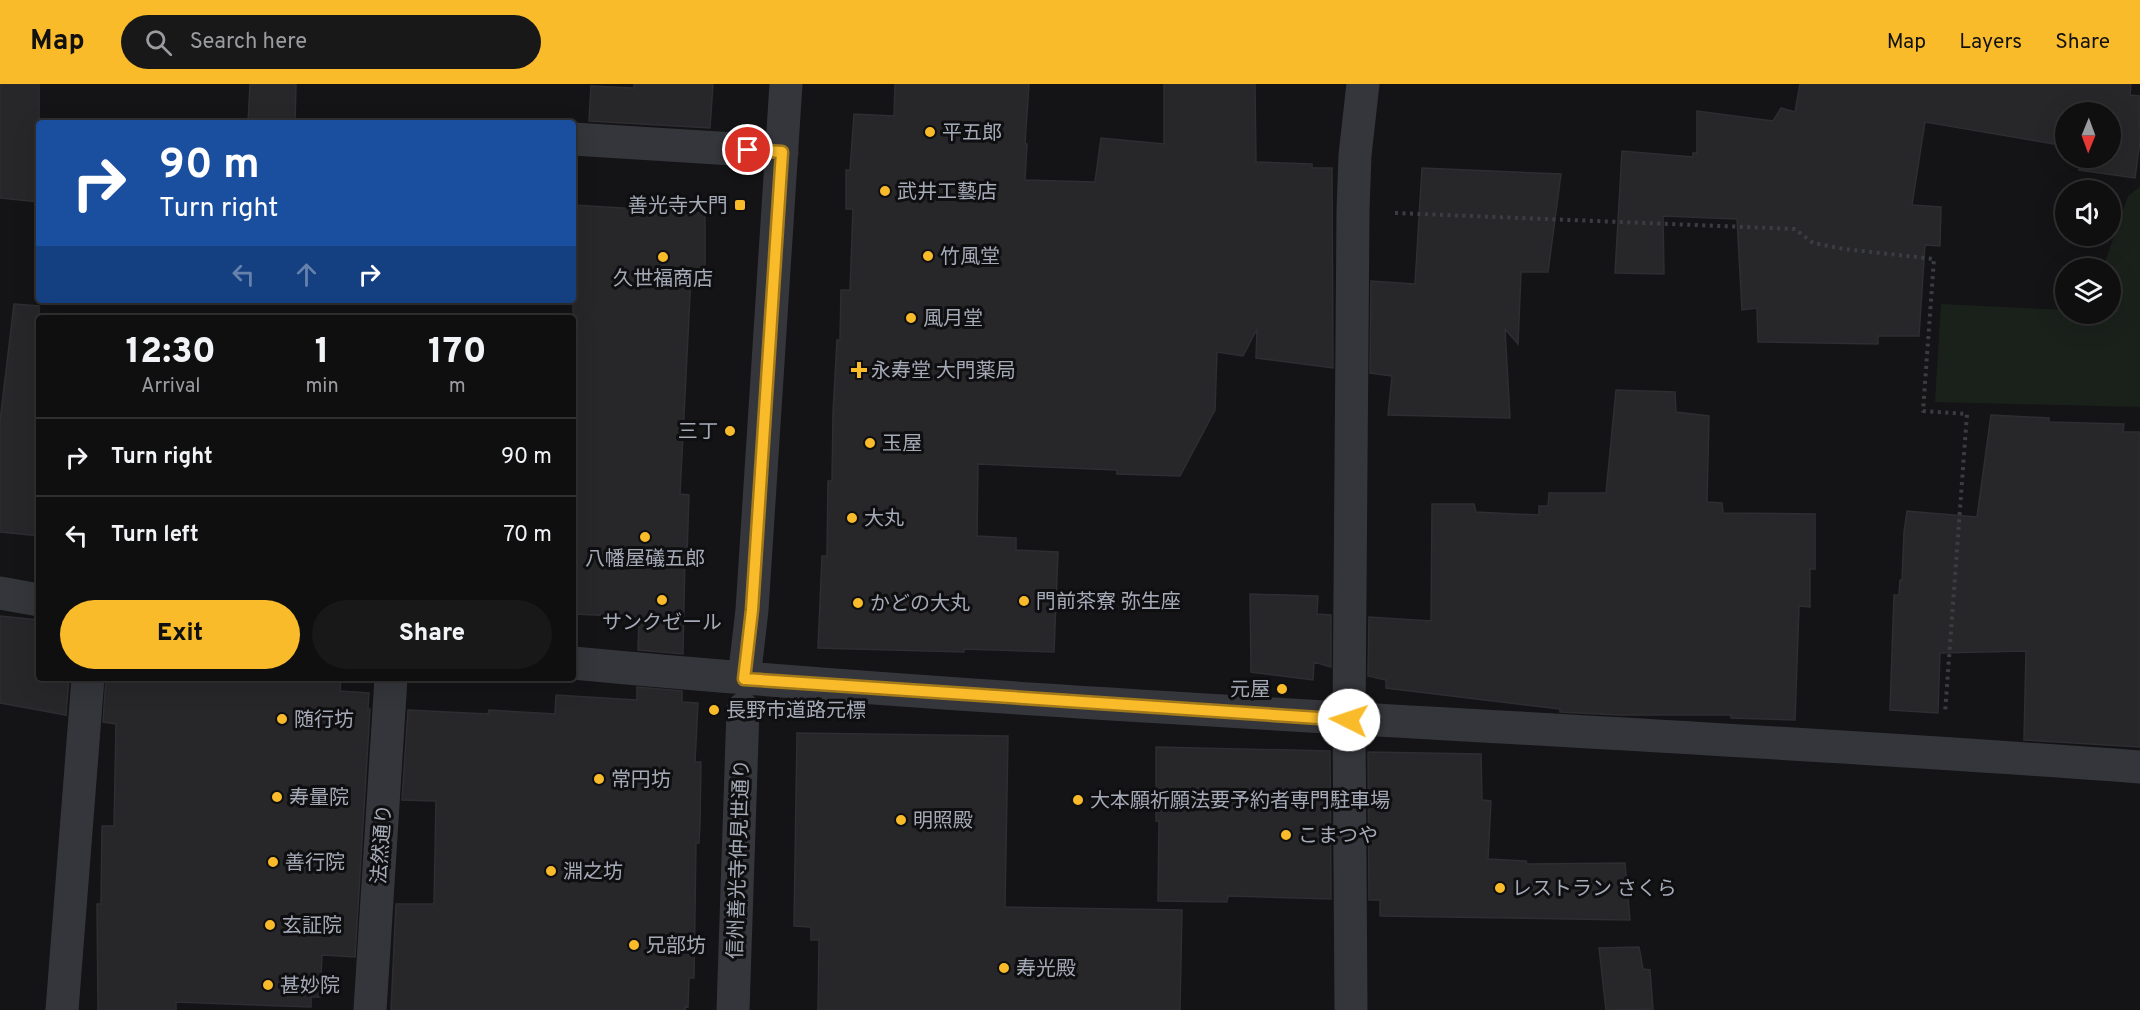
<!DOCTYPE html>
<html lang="en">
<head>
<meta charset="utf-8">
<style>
  body { margin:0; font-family:Overpass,"Noto Sans JP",sans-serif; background:#181819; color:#f1f3f6; height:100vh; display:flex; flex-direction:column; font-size:22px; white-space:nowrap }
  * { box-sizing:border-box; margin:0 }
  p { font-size:20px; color:#9b9c9f }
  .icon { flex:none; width:33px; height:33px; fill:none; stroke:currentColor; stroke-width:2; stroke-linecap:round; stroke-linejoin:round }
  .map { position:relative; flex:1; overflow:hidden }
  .panel { position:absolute; left:36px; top:231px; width:540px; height:366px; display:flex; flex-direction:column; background:#0f0f10; border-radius:6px; box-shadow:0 6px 24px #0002,0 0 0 2px #2f2f30 }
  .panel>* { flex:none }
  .guide { position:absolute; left:36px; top:36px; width:540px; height:183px; border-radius:6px; box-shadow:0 6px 24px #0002,0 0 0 2px #2f2f30; background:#1a4fa0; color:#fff; overflow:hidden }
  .needle { width:39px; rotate:181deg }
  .fabs { position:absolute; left:2055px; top:18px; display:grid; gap:12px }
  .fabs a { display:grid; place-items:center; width:66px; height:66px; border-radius:50%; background:#0f0f10; box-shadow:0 6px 24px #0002,0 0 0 2px #2f2f30; font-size:30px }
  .pin { position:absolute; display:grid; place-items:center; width:51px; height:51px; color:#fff; margin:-26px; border:3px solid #fff; border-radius:50%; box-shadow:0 2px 6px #0007 }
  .me { position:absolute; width:66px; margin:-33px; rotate:274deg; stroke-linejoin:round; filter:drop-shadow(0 0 4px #0008) }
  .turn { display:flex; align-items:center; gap:21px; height:126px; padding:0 24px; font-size:27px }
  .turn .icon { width:78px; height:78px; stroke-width:2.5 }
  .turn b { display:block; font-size:42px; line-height:51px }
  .lanes { display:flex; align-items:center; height:57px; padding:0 24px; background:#0003; justify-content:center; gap:30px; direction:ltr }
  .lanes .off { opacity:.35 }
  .eta { display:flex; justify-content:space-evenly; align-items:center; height:102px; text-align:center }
  .eta b { font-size:36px; font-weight:800; line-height:42px }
  .primary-button { display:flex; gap:12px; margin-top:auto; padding:12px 24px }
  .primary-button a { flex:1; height:69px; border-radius:36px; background:#f9bb29; color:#111; font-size:24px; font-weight:800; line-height:69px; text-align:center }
  .primary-button a+a { background:#181819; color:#f1f3f6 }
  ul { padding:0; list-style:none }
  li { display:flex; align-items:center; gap:18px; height:78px; padding:0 24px; border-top:2px solid #2f2f30 }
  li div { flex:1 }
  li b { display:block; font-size:22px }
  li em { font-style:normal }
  header { display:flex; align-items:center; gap:36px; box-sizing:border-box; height:84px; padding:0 30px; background:#f9bb29; color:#111 }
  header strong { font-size:28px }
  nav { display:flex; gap:33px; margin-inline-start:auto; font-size:21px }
  .search { width:420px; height:54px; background:#181819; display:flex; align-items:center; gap:15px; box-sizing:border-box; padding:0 21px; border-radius:33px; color:#9b9c9f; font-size:22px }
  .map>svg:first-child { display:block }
  .green { fill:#1a211b }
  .building { fill:#27272a; stroke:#2e2e32; stroke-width:1.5 }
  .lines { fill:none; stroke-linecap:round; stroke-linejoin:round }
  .path { stroke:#3b3d42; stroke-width:4; stroke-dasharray:3 4.5; stroke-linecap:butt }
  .minor { stroke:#35363b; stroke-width:33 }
  .route-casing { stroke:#a27a1b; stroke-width:15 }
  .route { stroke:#f9bb29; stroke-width:10 }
  .poi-dot { fill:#f9bb29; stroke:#0f0f11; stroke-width:2 }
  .labels { text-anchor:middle; stroke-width:6; stroke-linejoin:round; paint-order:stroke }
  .poi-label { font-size:20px; fill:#a5aab7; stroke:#0f0f11; text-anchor:start }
  .street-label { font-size:20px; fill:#a5aab7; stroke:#0f0f11 }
</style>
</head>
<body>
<header>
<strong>Map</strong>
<div class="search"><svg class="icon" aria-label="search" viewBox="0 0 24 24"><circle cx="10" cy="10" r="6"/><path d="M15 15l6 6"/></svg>Search here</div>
<nav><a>Map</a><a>Layers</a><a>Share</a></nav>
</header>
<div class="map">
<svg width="2140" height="926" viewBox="0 0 2140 926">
  <rect width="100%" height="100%" fill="#141416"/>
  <path class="green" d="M2140,103v220l-205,-5 6,-98 124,6 1,4h44v-46h-7l25,-72z"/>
  <path class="building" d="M0,0h39v118l-39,-4z
    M250,0h46l-1,39h-47z
    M634,0h79l-3,44 -121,-7 2,-35 43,2z
    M895,0h134l-4,60h2l-2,36 70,2 6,-44 63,6v-60h91l1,78 56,2v4h20l1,200 -77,-10 1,-29 -14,27 -26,-4 -2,58 -35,66 -63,-2v-4l-139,-6 -1,72 39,2v12l42,2 -4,100 -90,-3v3l-146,-4 4,-92h5l1,-75h4l1,-68 4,-73h3l1,-50h9l3,-81h-7v-39h4l4,-56 40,2z
    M1800,0h331l-1,11 10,1v45l-5,37 -56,-8 2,-12h29v-46h-44v34l-141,-24 -13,83 29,2 -1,39 -15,-1 -6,91h-41v8l-120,-2 -1,-34 -15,2 -5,-91 -74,-3 1,58 -49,-1 7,-122 71,6v-4h4v-42l76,10 8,-13 14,4z
    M1422,84l139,6 -13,98h-27l-3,72 -13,-15 5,89 -122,-3 4,-39 -22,-3 1,-92 44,3z
    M573,121l132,8v64l-14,-1 -11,218 9,1 -2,60h-2l-2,99 -45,-4 1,-33 -66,-3z
    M14,220l25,2v230l-39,-4v-111z
    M1616,306l59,2 1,20 33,4 -2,86 15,1 1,10 92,1v55h-5v38l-11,-1 -4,114 -64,-2v-3h-113l-58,-3v-3l-174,-21v-8l-18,-4 1,-59 62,4 1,-117h42l2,8 63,3v-9h9l1,-13h57z
    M1991,331l58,3v4l75,2 -1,8h17v315l-116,-7 2,-89 -86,2 -2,60 -48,-3 4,-115h5l1,-15h2l2,-48 3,-21 70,6z
    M1250,510l68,2 -1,18 14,1v52l-17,-5 -1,18 -62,-8z
    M0,532l39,4v58h30l-3,37 -66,-12z
    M106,594h235l-1,13 29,2 -1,16h2l-15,248 -33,-2 -2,42h-9v10l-135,-5v8h-78l-1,-106h4l1,-78h12l2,-102 -13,-2z
    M637,603l45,4v11l16,1 -3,59h6l-1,60 -1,21h-3l-2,135h-5l-1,29 -3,-1v4h-294l5,-106h38l2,-103 -34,-1 6,-90 80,4 1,-4 66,4 1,-19 81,5z
    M797,649l211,3 -3,171 177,3 -2,100h-362l1,-70h-8v-13l-17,-1z
    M1156,663l174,4 1,148 -103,-3 -1,6 -69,-1 1,-80h-3z
    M1368,668l113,2 1,46 9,1 -3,58 38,2 1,3 98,-1 5,57 -250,-4v-16h-11z
    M1639,863l4,22 7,1 3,39 -47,1 -7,-62z"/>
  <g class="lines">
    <path class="path" d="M1395,129l400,16 18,14 31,6 90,10 -11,152 44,3 -22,299"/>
    <path class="minor" d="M573,55l209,13
      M0,509l39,7
      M573,579c521,49 1045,65 1567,104
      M744,595l8,-69 34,-526
      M62,926l26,-332
      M370,926l21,-332
      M733,926l10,-301
      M1351,926l-2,-290 4,-509 2,-56 8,-71"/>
  </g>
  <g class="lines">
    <defs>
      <path id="route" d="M748,66l34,2 -30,458 -8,69 605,41"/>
    </defs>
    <use href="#route" class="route-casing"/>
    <use href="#route" class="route"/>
  </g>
  <g class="poi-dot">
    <circle cx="930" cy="48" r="6"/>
    <circle cx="885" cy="107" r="6"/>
    <rect x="734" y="115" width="12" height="12" rx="3"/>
    <circle cx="928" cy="172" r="6"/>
    <circle cx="663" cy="173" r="6"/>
    <circle cx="911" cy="234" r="6"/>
    <path d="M856 277h6v6h6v6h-6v6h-6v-6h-6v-6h6z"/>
    <circle cx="730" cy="347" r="6"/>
    <circle cx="870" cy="359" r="6"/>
    <circle cx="852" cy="434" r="6"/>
    <circle cx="645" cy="453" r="6"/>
    <circle cx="662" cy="516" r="6"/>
    <circle cx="1024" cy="517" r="6"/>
    <circle cx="858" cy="519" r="6"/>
    <circle cx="1282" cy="605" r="6"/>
    <circle cx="714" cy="626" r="6"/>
    <circle cx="282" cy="635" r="6"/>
    <circle cx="599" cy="695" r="6"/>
    <circle cx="277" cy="713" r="6"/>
    <circle cx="1078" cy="716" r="6"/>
    <circle cx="901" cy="736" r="6"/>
    <circle cx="1286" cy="751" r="6"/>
    <circle cx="273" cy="778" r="6"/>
    <circle cx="551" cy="787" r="6"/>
    <circle cx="1500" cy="804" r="6"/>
    <circle cx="270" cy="841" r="6"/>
    <circle cx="634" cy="861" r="6"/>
    <circle cx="1004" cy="884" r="6"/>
    <circle cx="268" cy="901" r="6"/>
  </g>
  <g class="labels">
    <g class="poi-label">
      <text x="942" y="55">平五郎</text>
      <text x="897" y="114">武井工藝店</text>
      <text x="728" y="128" text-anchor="end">善光寺大門</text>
      <text x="940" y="179">竹風堂</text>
      <text x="663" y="201" text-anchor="middle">久世福商店</text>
      <text x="923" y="241">風月堂</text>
      <text x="871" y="293">永寿堂 大門薬局</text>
      <text x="718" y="354" text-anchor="end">三丁</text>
      <text x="882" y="366">玉屋</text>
      <text x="864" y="441">大丸</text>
      <text x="645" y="481" text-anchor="middle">八幡屋礒五郎</text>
      <text x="1036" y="524">門前茶寮 弥生座</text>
      <text x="870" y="526">かどの大丸</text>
      <text x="662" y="545" text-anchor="middle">サンクゼール</text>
      <text x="1270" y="612" text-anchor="end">元屋</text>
      <text x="726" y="633">長野市道路元標</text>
      <text x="294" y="642">随行坊</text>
      <text x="611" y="702">常円坊</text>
      <text x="289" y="720">寿量院</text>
      <text x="1090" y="723">大本願祈願法要予約者専門駐車場</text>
      <text x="913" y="743">明照殿</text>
      <text x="1298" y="758">こまつや</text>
      <text x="285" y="785">善行院</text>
      <text x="563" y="794">淵之坊</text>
      <text x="1512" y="811">レストラン さくら</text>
      <text x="282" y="848">玄証院</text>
      <text x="646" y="868">兄部坊</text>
      <text x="1016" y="891">寿光殿</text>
      <text x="280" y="908">甚妙院</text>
    </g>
    <g class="street-label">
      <text transform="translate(381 760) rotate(-86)" y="7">法然通り</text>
      <text transform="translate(738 775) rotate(-88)" y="7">信州善光寺仲見世通り</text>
    </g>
  </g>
</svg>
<div class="fabs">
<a><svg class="needle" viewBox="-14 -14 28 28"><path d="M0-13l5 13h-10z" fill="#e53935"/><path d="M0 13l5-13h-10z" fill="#9b9c9f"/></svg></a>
<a><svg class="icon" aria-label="sound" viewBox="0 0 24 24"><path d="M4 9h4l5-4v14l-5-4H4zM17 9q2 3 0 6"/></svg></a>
<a><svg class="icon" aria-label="layers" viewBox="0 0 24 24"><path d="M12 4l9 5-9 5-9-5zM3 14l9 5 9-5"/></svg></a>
</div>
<div class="pin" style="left:748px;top:66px;background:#d93025"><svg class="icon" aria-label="arrive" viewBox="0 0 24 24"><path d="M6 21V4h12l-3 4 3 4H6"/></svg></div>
<svg class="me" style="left:1349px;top:636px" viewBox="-20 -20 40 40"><circle r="19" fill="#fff"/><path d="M0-13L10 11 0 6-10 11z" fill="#f9bb29"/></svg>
<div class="guide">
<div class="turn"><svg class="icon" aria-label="right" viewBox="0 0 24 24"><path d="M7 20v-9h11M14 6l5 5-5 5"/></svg><div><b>90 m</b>Turn right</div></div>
<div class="lanes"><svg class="icon off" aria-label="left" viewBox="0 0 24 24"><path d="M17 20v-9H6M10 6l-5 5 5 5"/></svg><svg class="icon off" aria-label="ahead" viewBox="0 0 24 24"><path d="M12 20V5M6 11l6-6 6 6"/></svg><svg class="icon" aria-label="right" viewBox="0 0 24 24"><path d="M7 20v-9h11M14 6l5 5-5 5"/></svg></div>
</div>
<section class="panel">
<div class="eta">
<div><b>12:30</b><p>Arrival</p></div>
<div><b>1</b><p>min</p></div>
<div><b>170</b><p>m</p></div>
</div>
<ul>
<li><svg class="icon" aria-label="right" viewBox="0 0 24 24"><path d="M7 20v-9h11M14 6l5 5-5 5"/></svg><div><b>Turn right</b></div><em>90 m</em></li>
<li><svg class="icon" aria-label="left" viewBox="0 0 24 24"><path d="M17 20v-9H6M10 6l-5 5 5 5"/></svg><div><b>Turn left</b></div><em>70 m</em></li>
</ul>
<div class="primary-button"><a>Exit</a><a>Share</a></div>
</section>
</div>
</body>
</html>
